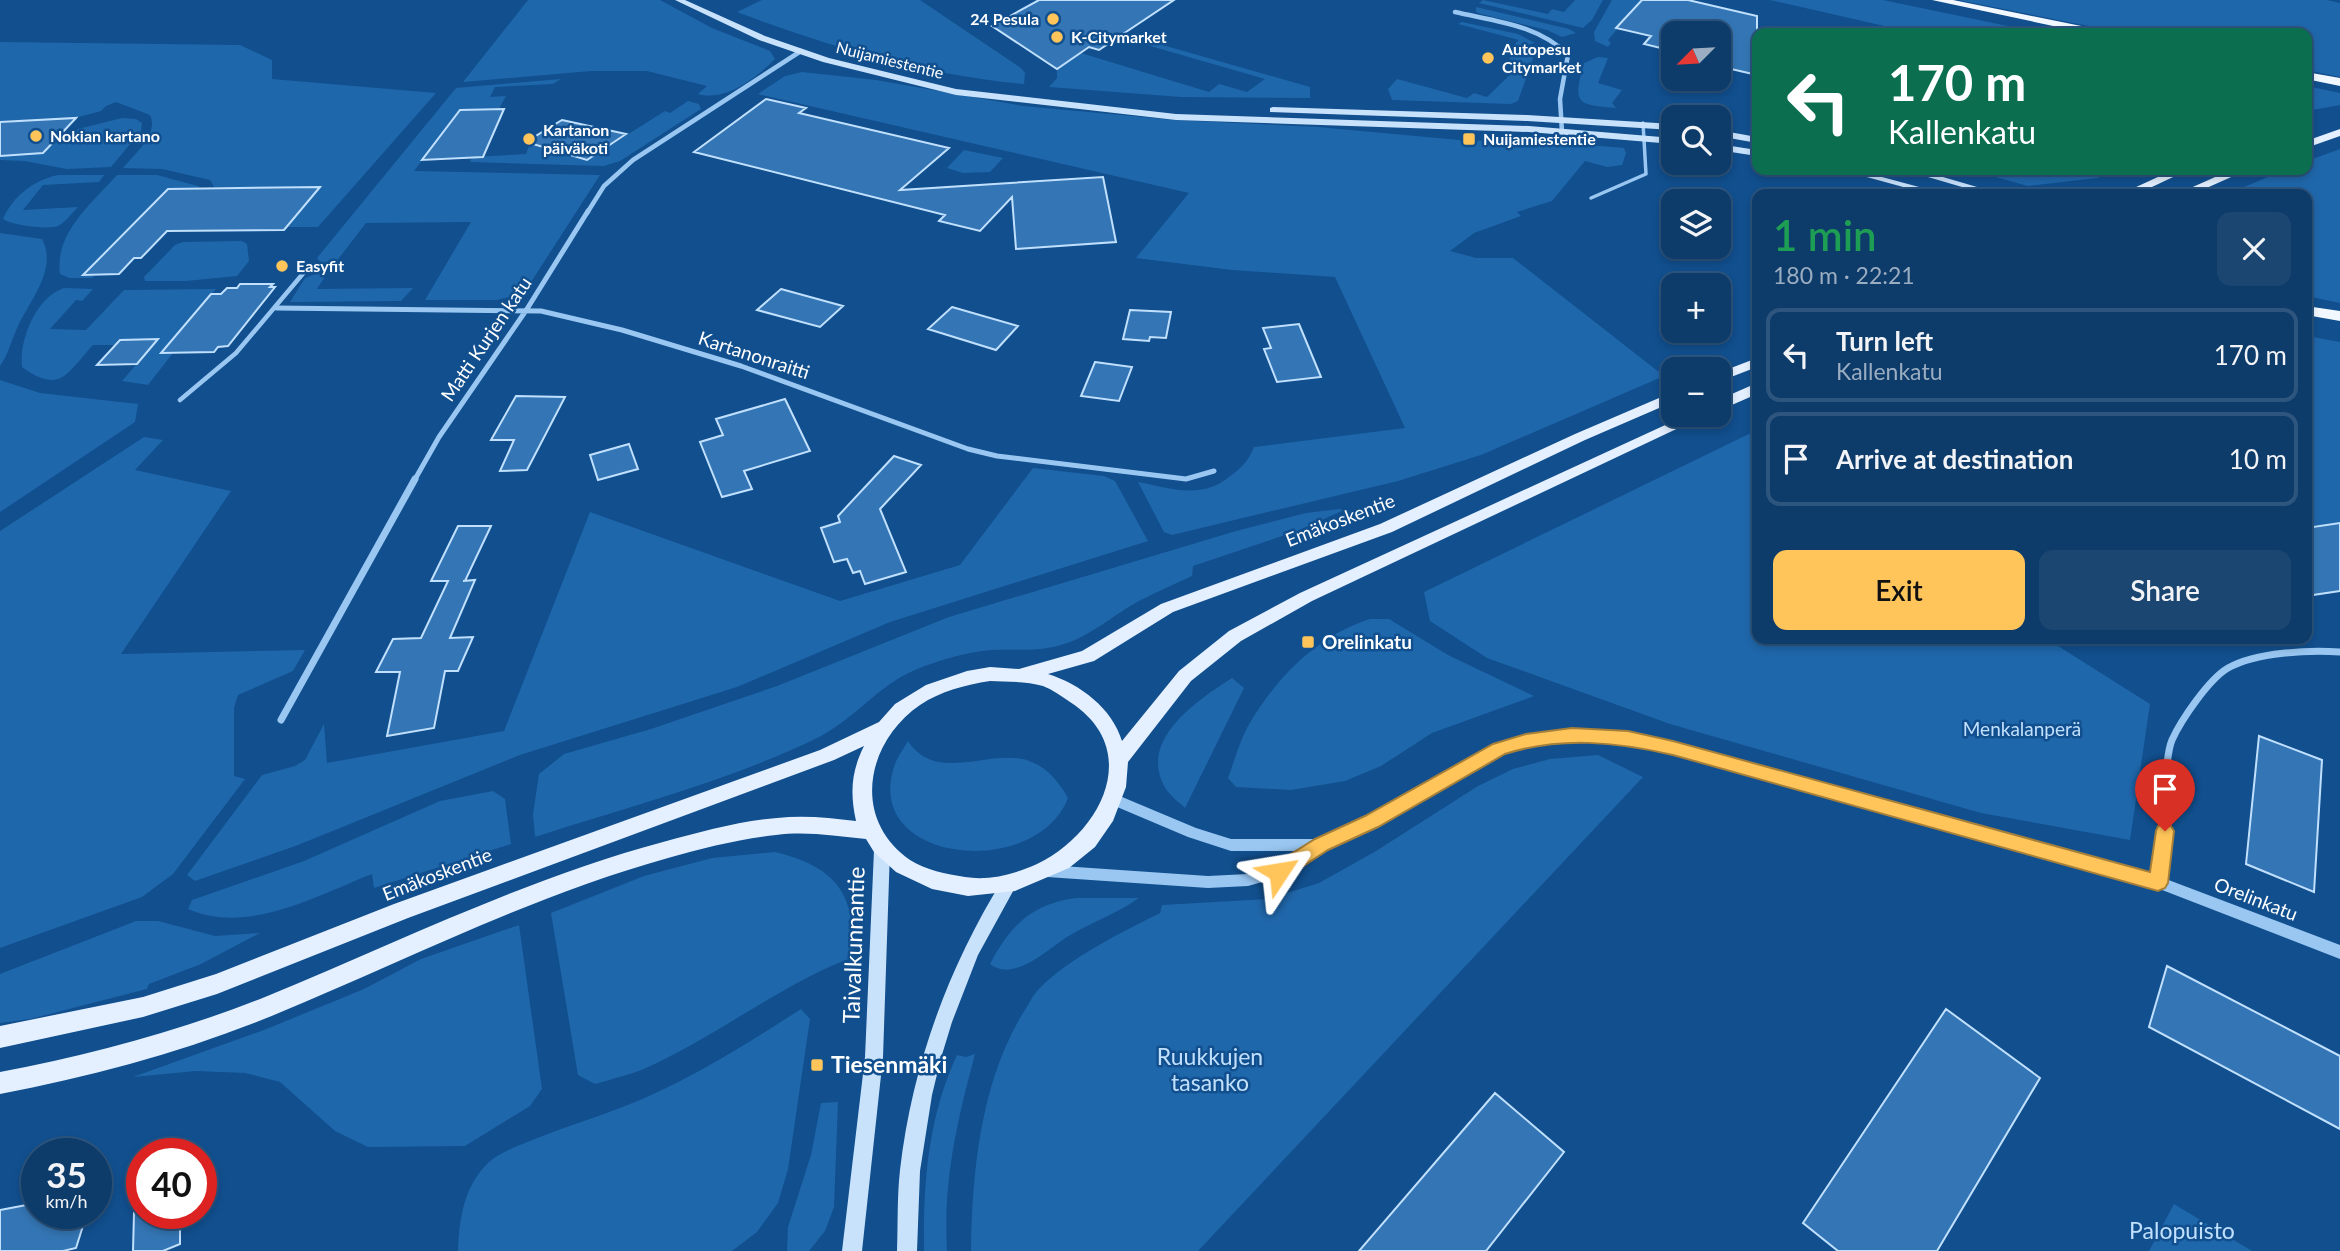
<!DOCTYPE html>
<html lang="en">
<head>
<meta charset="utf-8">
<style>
  body { margin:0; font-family:Lato,sans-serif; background:#1b4672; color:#f1f3f6; height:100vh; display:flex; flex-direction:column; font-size:26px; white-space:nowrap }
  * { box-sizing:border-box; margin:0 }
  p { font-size:23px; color:#9aadc1 }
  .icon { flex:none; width:38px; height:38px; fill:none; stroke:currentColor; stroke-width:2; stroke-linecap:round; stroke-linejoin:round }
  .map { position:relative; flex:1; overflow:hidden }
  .panel { position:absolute; left:1752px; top:189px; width:560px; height:455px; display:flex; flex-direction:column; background:#0d3b6a; border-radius:14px; box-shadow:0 4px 10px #0003,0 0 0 2px #2d557e }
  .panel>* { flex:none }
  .guide { position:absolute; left:1752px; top:28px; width:560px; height:147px; border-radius:14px; box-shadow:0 4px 10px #0003,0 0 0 2px #2d557e; background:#0b6e4f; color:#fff; overflow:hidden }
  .needle { width:46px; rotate:246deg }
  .fabs { position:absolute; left:1661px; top:21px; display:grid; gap:14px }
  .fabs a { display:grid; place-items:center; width:70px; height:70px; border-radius:14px; background:#0d3b6a; box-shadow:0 4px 10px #0003,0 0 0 2px #2d557e; font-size:35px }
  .speed { position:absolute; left:21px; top:1138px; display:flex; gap:14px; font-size:35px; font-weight:700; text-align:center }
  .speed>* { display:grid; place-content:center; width:91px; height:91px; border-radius:50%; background:#0d3b6a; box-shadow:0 4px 10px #0003,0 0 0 2px #2d557e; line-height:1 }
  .speed small { font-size:18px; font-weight:400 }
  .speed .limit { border:10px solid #d22; background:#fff; color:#111 }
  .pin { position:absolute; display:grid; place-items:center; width:60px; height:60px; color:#fff; margin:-72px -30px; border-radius:50% 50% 50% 0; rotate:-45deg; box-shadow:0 0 7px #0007 }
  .pin .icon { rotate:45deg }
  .me { position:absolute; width:77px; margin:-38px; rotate:57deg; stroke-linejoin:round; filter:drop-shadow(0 0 5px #0008) }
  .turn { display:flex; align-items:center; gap:24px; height:147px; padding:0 21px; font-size:32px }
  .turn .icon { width:91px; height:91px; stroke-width:2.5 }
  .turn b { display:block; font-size:49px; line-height:60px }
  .round { display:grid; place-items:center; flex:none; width:74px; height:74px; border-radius:14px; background:#1b4672 }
  .summary { display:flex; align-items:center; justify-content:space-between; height:119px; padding:0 21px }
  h1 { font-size:42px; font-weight:600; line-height:52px; color:#1e9e55 }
  .button { display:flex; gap:14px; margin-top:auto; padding:14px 21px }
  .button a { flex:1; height:80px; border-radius:14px; background:#ffc55a; color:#111; font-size:28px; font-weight:600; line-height:80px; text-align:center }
  .button a+a { background:#1b4672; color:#f1f3f6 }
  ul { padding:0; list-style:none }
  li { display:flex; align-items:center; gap:21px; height:94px; margin:0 14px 10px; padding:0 7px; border:4px solid #2d557e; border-radius:14px }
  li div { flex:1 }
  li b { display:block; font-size:26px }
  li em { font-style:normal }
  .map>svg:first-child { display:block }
  .green { fill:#1f67ab }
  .building { fill:#3476b5; stroke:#c0e0fd; stroke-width:2 }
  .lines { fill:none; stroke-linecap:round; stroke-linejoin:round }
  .service-far1 { stroke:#99c7f2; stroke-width:3.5 }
  .service { stroke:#99c7f2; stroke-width:4.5 }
  .minor-far3 { stroke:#99c7f2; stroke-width:4.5 }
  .minor-far2 { stroke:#99c7f2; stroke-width:5 }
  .minor-far1 { stroke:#99c7f2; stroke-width:7 }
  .minor { stroke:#99c7f2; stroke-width:9 }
  .tertiary { fill:#99c7f2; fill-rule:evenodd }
  .secondary { fill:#c8e2fc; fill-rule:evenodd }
  .primary { fill:#e4f0ff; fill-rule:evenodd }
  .trunk { fill:#f2f8ff; fill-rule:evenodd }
  .route { fill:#ffc55a; stroke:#a6803a; stroke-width:2 }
  .poi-dot { fill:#ffc55a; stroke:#114f8e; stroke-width:2.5 }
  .labels { text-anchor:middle; stroke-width:5; stroke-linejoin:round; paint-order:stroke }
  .far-poi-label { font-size:16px; font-weight:bold; fill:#fff; stroke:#114f8e; text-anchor:start }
  .far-street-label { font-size:16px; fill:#fff; stroke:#114f8e }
  .street-label { font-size:19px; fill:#fff; stroke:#114f8e }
  .poi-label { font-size:19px; font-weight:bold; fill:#fff; stroke:#114f8e; text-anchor:start }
  .park-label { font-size:19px; fill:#c0e0fd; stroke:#114f8e }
  .near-street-label { font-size:23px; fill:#fff; stroke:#114f8e }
  .near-park-label { font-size:23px; fill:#c0e0fd; stroke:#114f8e }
  .near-poi-label { font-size:23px; font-weight:bold; fill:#fff; stroke:#114f8e; text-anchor:start }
</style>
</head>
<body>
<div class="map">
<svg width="2340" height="1251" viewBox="0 0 2340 1251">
  <rect width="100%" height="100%" fill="#114f8e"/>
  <path class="green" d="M528,0h132l52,28 58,23 5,8c-19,19 -49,43 -77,35l9,-8 -60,-15h-56l-128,11z
    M762,0h158l101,68 4,5 -1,11c-99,-9 -194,-37 -287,-72z
    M1483,0l65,14 4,-5 12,3 11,-12h28l-11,20 -9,8 -104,-25z
    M1612,0h30l-34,40 3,3 -3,4 -13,-6 -1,-9z
    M1770,0h113l158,33h-126z
    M1958,0h369l13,3v74l-33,-7 -1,-37h-182z
    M1476,7l93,22 7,4 -14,4 -15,-7 -66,-16 -5,-2z
    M1462,22l56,12 17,9 -9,2 7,14 -15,42 -7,3 -119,-4 -4,-11 9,-10 70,19 7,-5 13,4 35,-34 -13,-4 11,-12 -6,-2 5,-5 -61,-16z
    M1145,40l165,47v11l-129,-1 -132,-10 8,-9v-9l24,-16 128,39 10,-8 28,8 18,-13 -125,-36z
    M0,42l240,3 32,15v19l164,14 -118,134h-49l14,-17 19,-1 17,-22h-105l-4,-7 -48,-11 -39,-1c12,-15 36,-34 27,-53l-34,-13 -10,4 -5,5 -26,7 -75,4z
    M1598,57l10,1 -10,25 24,7 -10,13 4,5c-41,-3 -43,-5 -32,-45z
    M802,72l74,8 147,26 152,14 143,7 152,14 49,-2 105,9 2,5 -4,12 -15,2 -22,-6 -33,40 -35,11 4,4 -47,17 -24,18 26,7h37l151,118 -183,79 -83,26 -226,54 -8,-3 -26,-50c32,6 63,18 91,-5 12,-9 19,-15 25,-30l151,-19 -70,-151 -103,-7 -96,-12 53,-65 -431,-99 27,-18z
    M561,79l-8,5 -58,3 -5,10 16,-1 -7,13 -39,1 -46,61 186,4 -76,118 -27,7h-72l46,-78 -105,1 -30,39h-16l-3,-4 139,-170z
    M2307,86l33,7v12l-33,6z
    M688,101l11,3 2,5 -81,52 -16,5 -134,-4 2,-5 54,-3 4,-11 57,17 78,-49 5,2z
    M122,118l14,1 6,4 -1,8 -30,36 -44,2 -43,-8 -24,-1v-4l43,-3 9,-10 13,-1 13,-13z
    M2340,149v154l-33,-7 -1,-102h-79l58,-24h21l1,-9z
    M964,150l39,8 -13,14 -27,1 -16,-5z
    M1970,170h22l7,5 77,-5h51l-30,8 -69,8z
    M58,175h46l-5,7 -56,3 -20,25 55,-3c-6,6 -13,16 -20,19 -10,4 -47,-1 -55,-7 10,-23 31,-39 55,-44z
    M117,175h40l41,11 2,3 -69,48h-11l-36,37 11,1 -3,3h-23l-9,-4c-6,-41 33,-72 57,-99z
    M0,233l42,6c16,30 -12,61 -24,87 -6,13 -10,29 -18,40z
    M242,241l5,3 2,17 -12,15 -51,5h-41l-1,-4 31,-32 8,-3z
    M320,272h8l-11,17 96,-1 -12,13 -111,1 15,-24z
    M64,288l29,1 -11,12 -6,-1 -26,29 36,1 38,-40 92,-1 -44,51h11l-35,45 -26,-4 31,-36 -16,-5h-17l-4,5h-23c-26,28 -32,50 -71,22 -3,-27 14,-70 42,-79z
    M2307,336l33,6v181l-33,4z
    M0,380l40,13 98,11 -3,18 -135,90z
    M1757,430v209h290l103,65 -20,136 -149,-27 -311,-89 -183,-66 -57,-37 -6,-29z
    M144,437l19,3 -28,30 96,21 -110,163 184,-4 -12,21 -55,24 -4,13v68l11,3 -72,95 -31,23 -142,51v-417z
    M1033,468l71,8 11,5 33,60 -258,81 -153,65 -217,68 -222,90 -103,36 -8,-6 75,-100 33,-9 10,-6 19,-36 3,39 177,-32 86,-219 250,89 120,-36z
    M1339,509l5,1 -47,21 -104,35 -1,10c-17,8 -36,16 -53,25 -26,14 -49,36 -78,44 -24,7 -45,4 -69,5 -25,2 -53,10 -77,20 -38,16 -62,51 -100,69 -86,42 -188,68 -280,98l-2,-23 6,-40 25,-20 87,-25 126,-43 172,-69 287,-86 70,-18z
    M1370,619h19l59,36 86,41 -102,37 -51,33 -36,15 -54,9 -55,-3 -8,-9c6,-16 11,-35 19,-50 27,-48 69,-92 123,-109z
    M1232,678l12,10 -59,120c-6,-6 -15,-12 -19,-19 -30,-49 32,-89 66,-111z
    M908,741c29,44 82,6 121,20 18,6 30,21 39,37 -32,83 -209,66 -173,-34 3,-8 9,-16 13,-23z
    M1598,755l45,22 -445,474h-227c1,-80 10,-169 52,-238 5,-7 9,-17 15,-23 29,-31 84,-58 122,-77l2,-8 106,-6 51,-16 57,-32 102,-65 35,-17 37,-10z
    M493,791l12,8 6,45 -137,44 -2,-14c-56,22 -124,61 -184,35l4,-9 112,-39 136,-60z
    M775,852c61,15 81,41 78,105 -75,29 -134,78 -207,111 -16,7 -34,11 -51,16l-17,-9 -27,-162 93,-37 68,-18z
    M1076,898h63c-23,16 -49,25 -72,39 -19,12 -53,46 -77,27 20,-38 41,-60 86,-66z
    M136,921h22l57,15 45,-3 -59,31 -52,20 -2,5 -117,30 -30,4v-49z
    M519,925l23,164 -12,17 -65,40 -97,1 -33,-16 -55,-49 -35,-9 -49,-2 -63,6 131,-47 100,-41 57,-30z
    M801,1009l9,10 -22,150 -10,34 -21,29 -25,19h-274c1,-32 6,-65 30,-88 12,-11 32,-18 47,-24 37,-15 77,-26 114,-43 54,-24 102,-55 152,-87z
    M975,1054c-18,68 -32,126 -28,197h-23c-1,-67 4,-134 33,-196l9,2z
    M838,1102l-4,105 -9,24 -16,20h-22l1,-24 23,-72 10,-52z
    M2174,1204l78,47h-103z"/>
  <path class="building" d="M1039,0h135l-75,50 -10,-3 -32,22 -65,-43z
    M1642,0h46l69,16v59l-39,-9v-33h-45v18l-29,-7 7,-8 -35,-8z
    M766,99l40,9 -7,5 150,35 -49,42 203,-13 13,65 -100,7 -4,-52 -32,34 -41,-10 6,-6 -251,-63z
    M504,109l-21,48 -61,3 38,-50z
    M76,118l-33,35 -43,3v-34z
    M562,120l64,14 -39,26 -61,-18z
    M320,187l-36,43 -117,1 -26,27h-7l-15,16 -36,1 85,-86z
    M240,284h33l-3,3h5l-47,59 -10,1 -4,5 -53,1 50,-59h10l6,-6h10z
    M781,289l62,17 -23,21 -63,-17z
    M952,307l66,19 -22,24 -68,-21z
    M1130,310l41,2 -5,26 -16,-1 -1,4 -26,-2z
    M1299,324l22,53 -44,5 -13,-33 7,-1 -8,-20z
    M158,339l-21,25 -40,1 23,-25z
    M1095,362l37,5 -13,34 -38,-5z
    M516,396l49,1 -38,73 -27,1 14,-31h-23z
    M785,399l25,52 -66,20 8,18 -30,8 -22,-55 23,-7 -7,-16z
    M629,444l9,25 -40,11 -8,-25z
    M894,456l27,9 -41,44 26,63 -41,12 -5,-13 -7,2 -6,-14 -13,3 -13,-34 19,-6 -2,-6z
    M2340,523v68l-34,5v-68z
    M458,526h33l-26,55h-2l12,-1 -25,58 23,-1 -15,34h-13l-11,57 -47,8 13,-64h-24l17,-33 28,-1 27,-57h-17z
    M2259,736l63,24 -8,132 -68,-28z
    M2167,966l173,90v73l-191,-102z
    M1946,1009l94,69 -103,173h-99l-35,-28z
    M1495,1093l69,59 -78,99h-127z
    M37,1203v10h50l-11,35 -13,3h-63v-41z
    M134,1213h46v31l-17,7h-30z"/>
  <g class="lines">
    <path class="service-far1" d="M1591,198l55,-24 -3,-51"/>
    <path class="service" d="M180,400l56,-47 70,-83"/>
    <path class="minor-far3" d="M1455,12c39,9 84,13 113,43l-8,44 2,33
      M587,213l17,-27 29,-26 168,-109"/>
    <path class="minor-far2" d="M276,308l265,3 81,19 119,36 227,83 29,7 189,23 28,-8
      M414,481l25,-44 88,-128 61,-98"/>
    <path class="minor-far1" d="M281,720l134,-241
      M2164,821c1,-19 1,-65 8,-81 9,-20 37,-61 56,-72 29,-16 80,-18 112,-16"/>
    <path class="minor" d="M2158,882l6,-63"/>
    <path class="tertiary" d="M1572,730l56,3 45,10 485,133 182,69v14l-183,-71 -484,-135 -45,-10 -28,-3h-28l-45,5 -46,19 -105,62 -49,23 -43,27 -36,10 -40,2 -161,-11 -5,-2 -2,-4 2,-4 5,-2 161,11 40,-2 27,-7 25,-16h-69l-43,-14 -78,-33 -2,-4 2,-4 5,-2 81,34 35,11h90l45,-21 105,-62 55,-21z"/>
    <path class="secondary" d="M675,0h10l80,36 64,22 127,31 220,25 353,12 144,12v6l-144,-12 -353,-12 -220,-25 -133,-33 -64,-22z
      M1273,107l254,8 146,9v6l-146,-9 -257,-9v-4z
      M1718,130l39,7v6l-39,-7z
      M1718,144l39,6v6l-39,-6z
      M1841,170h15l89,24h-16z
      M1904,170h15l82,24h-15z
      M882,843l6,2 2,5 -7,207 -21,194h-20l23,-194 9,-207 2,-5z
      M1009,877l6,2 2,5 -39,71 -26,67 -11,36 -9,37 -12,76 -3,80h-20c1,-27 0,-54 3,-81 12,-104 48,-202 103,-291z"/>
    <path class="primary" d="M2340,129v7l-34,12v-7z
      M2173,170h15l-51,24h-16z
      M2231,170h16l-54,24h-16z
      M1757,358v9l-39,15v-9z
      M1757,383v11l-39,17v-11z
      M1673,392v10l-88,38 -193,92 -219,80 -79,49 -46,13c32,10 64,34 74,67l57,-70 50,-40 71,-38 387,-178h19l-394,186 -71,40 -50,40 -63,81 -2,25 -13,34 -18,26 -26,21 -54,23 -47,5 -36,-7 -36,-17 -22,-20 -8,-13c-30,-3 -60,-8 -90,-4 -36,4 -73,13 -108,23 -137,38 -263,103 -394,157 -87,36 -181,61 -274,79v-22c89,-17 180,-41 265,-75 132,-54 260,-118 398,-155 38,-10 76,-21 114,-24 27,-3 53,0 79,3 -6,-28 -5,-49 8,-75l-30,14 -426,158 -191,76 -74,23 -143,31v-22l143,-29 73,-23 178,-70 426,-154 59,-28 16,-18 31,-19 41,-14 23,-4 29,2 63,-18 79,-47 219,-80 195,-90zM990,681c17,1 36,0 53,5 10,4 18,10 27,16 74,48 31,131 -33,162 -22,10 -48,17 -72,13 -19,-3 -39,-7 -55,-17 -59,-41 -44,-118 10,-155 21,-14 45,-20 70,-24z"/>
    <path class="trunk" d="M1932,0h21l148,30 6,3h-21z
      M2306,72l34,6v8l-34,-7z
      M2306,306l34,5v10l-34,-6z"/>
  </g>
  <path class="route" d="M1572,728l56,3 45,10 477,131 6,-41 2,-5 7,-3 6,3 3,5 -6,52 -3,5 -7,3 -485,-136c-56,-13 -112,-19 -168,-1l-127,73 -50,23 -43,28 -6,2 -7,-2 -3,-6 3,-6 43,-27 50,-23 128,-72 33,-10z"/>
  <g class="poi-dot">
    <circle cx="1053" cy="19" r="7"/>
    <circle cx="1057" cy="37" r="7"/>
    <circle cx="1488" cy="58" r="7"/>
    <circle cx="36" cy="136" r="7"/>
    <circle cx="529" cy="139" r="7"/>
    <rect x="1462" y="132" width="14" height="14" rx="3.5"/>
    <circle cx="282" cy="266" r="7"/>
    <rect x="1301" y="635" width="14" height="14" rx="3.5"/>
    <rect x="810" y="1058" width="14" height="14" rx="3.5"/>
  </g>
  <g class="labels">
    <g class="far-poi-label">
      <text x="1039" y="25" text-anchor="end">24 Pesula</text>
      <text x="1071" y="43">K-Citymarket</text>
      <text x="1502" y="55">Autopesu<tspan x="1502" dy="18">Citymarket</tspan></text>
      <text x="543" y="136">Kartanon<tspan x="543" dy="18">päiväkoti</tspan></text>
      <text x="50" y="142">Nokian kartano</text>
      <text x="1483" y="145">Nuijamiestentie</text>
      <text x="296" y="272">Easyfit</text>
    </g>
    <g class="far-street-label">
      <text transform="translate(890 60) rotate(14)" y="6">Nuijamiestentie</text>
    </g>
    <g class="street-label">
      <text transform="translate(486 339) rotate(-56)" y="7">Matti Kurjen katu</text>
      <text transform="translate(754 355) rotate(18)" y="7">Kartanonraitti</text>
      <text transform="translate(1340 520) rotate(-21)" y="7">Emäkoskentie</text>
      <text transform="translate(437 874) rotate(-21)" y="7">Emäkoskentie</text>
      <text transform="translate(2256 899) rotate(21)" y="7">Orelinkatu</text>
    </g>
    <g class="poi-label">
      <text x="1322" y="649">Orelinkatu</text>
    </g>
    <g class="park-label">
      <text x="2022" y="736">Menkalanperä</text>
    </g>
    <g class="near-street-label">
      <text transform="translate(854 945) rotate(-88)" y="8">Taivalkunnantie</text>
    </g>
    <g class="near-park-label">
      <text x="1210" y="1065">Ruukkujen<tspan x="1210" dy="26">tasanko</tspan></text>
      <text x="2182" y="1239">Palopuisto</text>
    </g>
    <g class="near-poi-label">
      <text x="831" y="1073">Tiesenmäki</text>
    </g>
  </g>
</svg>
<div class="fabs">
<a><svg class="needle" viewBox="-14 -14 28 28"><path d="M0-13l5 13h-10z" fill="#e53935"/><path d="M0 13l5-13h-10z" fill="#9aadc1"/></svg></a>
<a><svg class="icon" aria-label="search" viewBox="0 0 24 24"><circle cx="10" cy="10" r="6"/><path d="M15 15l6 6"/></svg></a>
<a><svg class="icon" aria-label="layers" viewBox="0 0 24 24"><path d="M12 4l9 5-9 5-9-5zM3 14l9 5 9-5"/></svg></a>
<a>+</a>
<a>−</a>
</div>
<div class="speed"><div>35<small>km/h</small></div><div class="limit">40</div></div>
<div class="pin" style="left:2165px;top:831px;background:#d93025"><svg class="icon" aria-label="arrive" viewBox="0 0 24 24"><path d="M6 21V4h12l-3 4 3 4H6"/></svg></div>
<svg class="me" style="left:1279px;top:872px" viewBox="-20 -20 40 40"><path d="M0-17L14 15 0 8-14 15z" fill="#ffc55a" stroke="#fff" stroke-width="4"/></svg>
<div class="guide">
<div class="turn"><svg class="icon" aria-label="left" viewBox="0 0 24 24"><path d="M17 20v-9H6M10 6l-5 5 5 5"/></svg><div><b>170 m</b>Kallenkatu</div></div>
</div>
<section class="panel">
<div class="summary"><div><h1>1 min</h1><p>180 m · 22:21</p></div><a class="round"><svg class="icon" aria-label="close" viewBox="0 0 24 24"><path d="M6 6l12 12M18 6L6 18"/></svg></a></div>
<ul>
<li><svg class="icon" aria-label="left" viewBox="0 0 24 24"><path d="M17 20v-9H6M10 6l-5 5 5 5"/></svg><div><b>Turn left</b><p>Kallenkatu</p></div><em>170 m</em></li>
<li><svg class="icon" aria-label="arrive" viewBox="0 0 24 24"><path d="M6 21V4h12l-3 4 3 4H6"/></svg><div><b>Arrive at destination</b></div><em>10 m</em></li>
</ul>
<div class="button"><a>Exit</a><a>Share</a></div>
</section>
</div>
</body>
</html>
